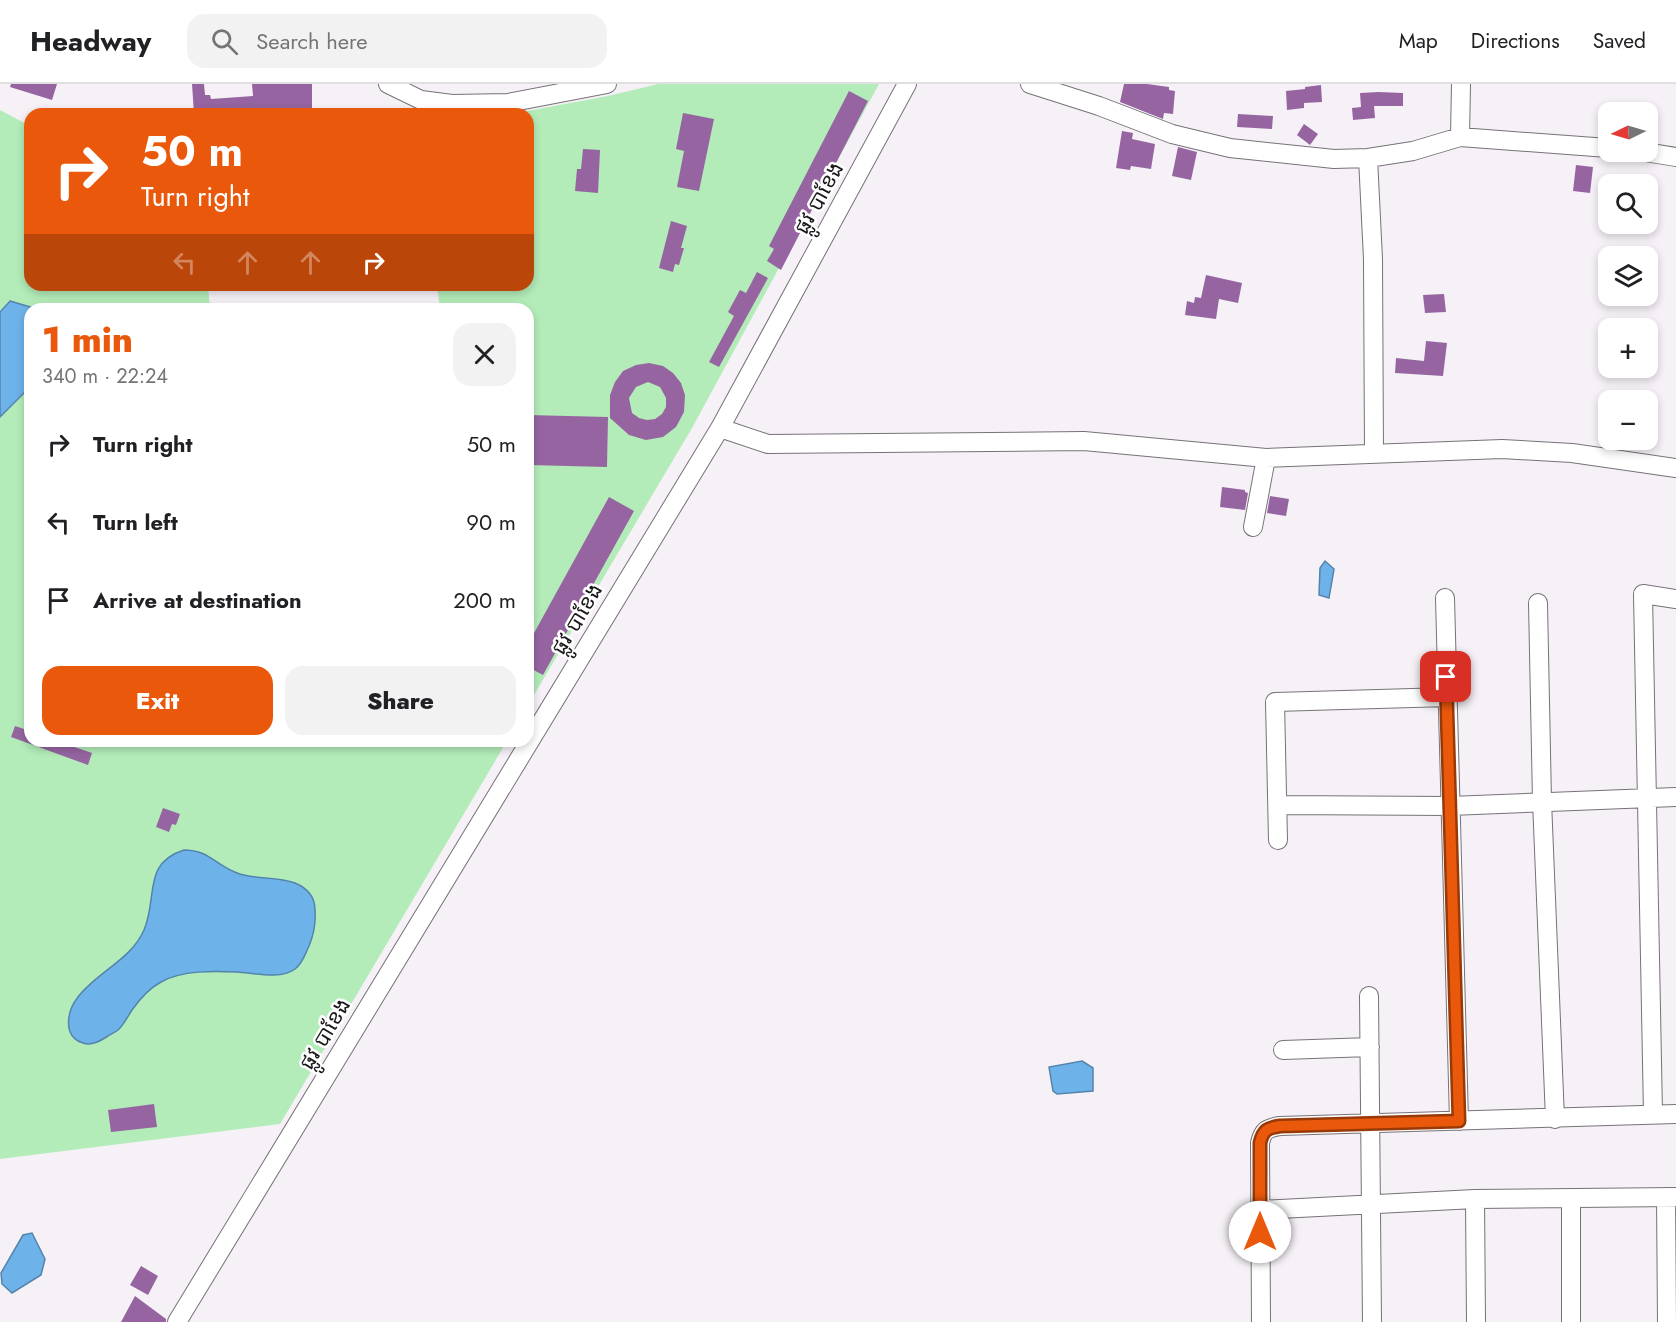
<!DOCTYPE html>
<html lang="en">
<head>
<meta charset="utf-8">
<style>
  body { margin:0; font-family:Jost,"Noto Sans Khmer",sans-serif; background:#f2f2f2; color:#202124; height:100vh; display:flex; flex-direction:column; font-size:22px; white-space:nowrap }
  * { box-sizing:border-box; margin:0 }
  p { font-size:20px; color:#757577 }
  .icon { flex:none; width:33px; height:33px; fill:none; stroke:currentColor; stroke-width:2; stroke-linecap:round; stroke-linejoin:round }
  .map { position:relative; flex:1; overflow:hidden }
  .drawer { position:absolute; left:24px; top:219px; width:510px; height:444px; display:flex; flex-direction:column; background:#fff; border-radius:18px; box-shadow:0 3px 9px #0003 }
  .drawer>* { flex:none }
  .guide { position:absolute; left:24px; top:24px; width:510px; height:183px; border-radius:18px; box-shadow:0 3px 9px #0003; background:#ea580c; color:#fff; overflow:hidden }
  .needle { width:39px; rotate:265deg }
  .tools { position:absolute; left:1598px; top:18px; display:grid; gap:12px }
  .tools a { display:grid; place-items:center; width:60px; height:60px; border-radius:12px; background:#fff; box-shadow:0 3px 9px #0003; font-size:30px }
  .pin { position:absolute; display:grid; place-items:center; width:51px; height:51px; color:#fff; margin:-26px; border-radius:12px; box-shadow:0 3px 9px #0006 }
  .me { position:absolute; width:66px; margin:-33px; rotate:0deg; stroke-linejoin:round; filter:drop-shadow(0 0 4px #0008) }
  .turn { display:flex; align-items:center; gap:21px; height:126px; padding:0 18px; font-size:27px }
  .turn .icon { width:78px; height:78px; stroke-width:2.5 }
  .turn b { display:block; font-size:42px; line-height:51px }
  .lanes { display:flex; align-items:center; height:57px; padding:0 18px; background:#0003; justify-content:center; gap:30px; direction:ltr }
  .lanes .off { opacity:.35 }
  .round { display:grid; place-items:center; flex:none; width:63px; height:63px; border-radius:18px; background:#f2f2f2 }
  .headline { display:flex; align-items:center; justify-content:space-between; height:102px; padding:0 18px }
  h1 { font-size:36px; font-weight:800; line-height:45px; color:#ea580c }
  .button { display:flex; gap:12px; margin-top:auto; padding:12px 18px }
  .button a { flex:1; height:69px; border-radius:18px; background:#ea580c; color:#fff; font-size:24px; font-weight:800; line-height:69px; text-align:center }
  .button a+a { background:#f2f2f2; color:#202124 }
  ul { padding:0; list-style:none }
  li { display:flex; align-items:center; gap:18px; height:78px; padding:0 18px }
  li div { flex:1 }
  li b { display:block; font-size:22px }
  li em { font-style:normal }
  header { display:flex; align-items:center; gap:36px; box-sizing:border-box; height:84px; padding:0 30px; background:#fff; border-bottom:2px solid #e0e0e0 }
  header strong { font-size:28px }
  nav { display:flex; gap:33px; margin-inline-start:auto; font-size:21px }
  .search { width:420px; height:54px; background:#f2f2f2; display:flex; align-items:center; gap:15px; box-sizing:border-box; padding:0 21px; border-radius:18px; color:#757577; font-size:22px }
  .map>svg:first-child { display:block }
  .green { fill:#b3ecb9 }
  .water { fill:#6db3e9; stroke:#5484ab; stroke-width:1.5 }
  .building { fill:#9665a1; fill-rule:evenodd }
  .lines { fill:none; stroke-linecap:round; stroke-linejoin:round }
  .minor-casing { stroke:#767277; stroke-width:20 }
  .minor { stroke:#fff; stroke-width:18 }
  .route-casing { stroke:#983908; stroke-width:15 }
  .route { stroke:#ea580c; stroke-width:10 }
  .labels { text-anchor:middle; stroke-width:5; stroke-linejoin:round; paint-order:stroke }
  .street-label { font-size:21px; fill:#1a181a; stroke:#fff }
</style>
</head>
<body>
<header>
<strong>Headway</strong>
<div class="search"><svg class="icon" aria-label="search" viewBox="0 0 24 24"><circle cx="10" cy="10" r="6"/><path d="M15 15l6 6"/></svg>Search here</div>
<nav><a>Map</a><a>Directions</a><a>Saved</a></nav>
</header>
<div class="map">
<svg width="1676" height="1238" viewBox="0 0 1676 1238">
  <rect width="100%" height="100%" fill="#f6f1f7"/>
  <path class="green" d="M658,0h221l-187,344 -164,277v-396h-88l-3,-24h91v-171h-17l97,-18z
    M0,26l30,16v159h178l2,24h-180v432h477l-227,383 -280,35z"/>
  <path class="water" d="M10,217l27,8h-7v78l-30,30v-105z
    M1325,477l9,8 -5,29 -10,-3 1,-27z
    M184,766c25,0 31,15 53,23 18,7 39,3 58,10 12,5 20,14 20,27 1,13 -1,24 -6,36 -4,8 -6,17 -14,23 -15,11 -41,4 -58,3 -23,-1 -55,-2 -76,10 -11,6 -22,18 -29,28 -4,6 -8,14 -13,19 -3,3 -8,5 -11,7 -8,5 -16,10 -25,7 -21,-7 -16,-32 -5,-46 19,-25 53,-37 66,-67 14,-32 -2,-67 40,-80z
    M1082,977l11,7v23l-36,3 -4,-3 -4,-24z
    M32,1149l13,26 -4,16 -29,18 -10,-9 -1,-11 22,-38z"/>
  <path class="building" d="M11,0h46l-5,16 -42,-13z
    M192,0h12l1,11h5l1,4 42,-3 -1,-12h60v30h-118z
    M1124,0h23l22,3v3l6,1 -2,23 -9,-1 -1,6 -43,-17z
    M1321,1l1,17 -18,1v5l-17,2 -1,-19 19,-2v-2z
    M849,7l19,10 -87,169 -14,-9 7,-12 -5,-3z
    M1378,8l25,1v13h-29l1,12 -22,2 -1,-12 9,-1 -1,-14z
    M683,29l31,6 -15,72 -22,-4 7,-36 -8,-2z
    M1238,30l35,2 -1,13 -35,-2z
    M1304,40l14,10 -8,11 -13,-10z
    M1122,47l11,2 -1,6 23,5 -4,25 -20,-3 -1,4 -14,-2z
    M1178,63l19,5 -6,28 -19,-4z
    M583,65l17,1 -2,43 -23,-2 2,-22h4z
    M1576,81l17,2 -3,26 -17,-2z
    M671,137l16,5 -6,22h3l-5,17 -4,-1 -2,8 -14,-4z
    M757,188l11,6 -49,89 -10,-5 25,-46 -6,-4 12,-22 6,3z
    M1206,191l36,8 -4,20 -19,-4 -3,20 -31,-4 2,-14 7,2 1,-6 6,1z
    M1444,210l2,18 -21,1 -2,-18z
    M1426,257l21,2 -4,33 -48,-3 1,-15 28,3z
    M649,279l14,3 10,7 8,10 4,12 -1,17 -8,15 -13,10 -17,3 -17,-5 -19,-17v-23l5,-13 8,-11 13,-6zM648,298l12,5 6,11v9l-4,7 -7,5 -8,1 -8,-2 -7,-5 -3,-15 7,-11z
    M528,331l80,2 -1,50 -79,-2z
    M1222,403l23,3v2l3,1 -3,17 -25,-3z
    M1270,412l19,3 -3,17 -19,-3z
    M609,413l25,14 -91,164 -15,-8v-23z
    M15,642l15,5v10h27l35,12 -4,12 -77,-28z
    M163,724l17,6 -4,11 -4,-1 -3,8 -13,-5z
    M154,1020l3,23 -46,5 -3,-22z
    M141,1182l17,10 -10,19 -18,-10z
    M135,1212l31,23v3h-45z"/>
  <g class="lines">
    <defs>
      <path id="minor" d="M388,0l33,16 31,4 56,-1 99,-19
        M1030,0l69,22 73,28 58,14 104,11 34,-1 45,-7 47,-14 148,11
        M1460,53l1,-53
        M1645,68l31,5
        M1368,74l5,101 1,194
        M720,344l48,16 316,-3 182,17 236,-9 70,4 104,15
        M1253,443l13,-69
        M1445,514l14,523
        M1538,519l4,198 13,318
        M1278,721l172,1 226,-9
        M1278,756l-3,-138 172,-5
        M1369,912c2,109 1,217 3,326
        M1283,966l87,-3
        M1653,1030l-10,-520 33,5
        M1666,1113l1,125
        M1475,1115l1,123
        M1259,1126l216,-11 201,-2
        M177,1238l543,-894 187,-344
        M1261,1238l-1,-179c3,-13 7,-15 20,-17l396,-12
        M1571,1238v-124"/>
    </defs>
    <use href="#minor" class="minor-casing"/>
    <use href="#minor" class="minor"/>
  </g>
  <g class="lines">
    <defs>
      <path id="route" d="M1260,1148v-89c3,-13 7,-15 20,-17l179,-5 -13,-444"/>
    </defs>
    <use href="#route" class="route-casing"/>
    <use href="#route" class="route"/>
  </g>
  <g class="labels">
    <g class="street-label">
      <text transform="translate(819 114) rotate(-61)" y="7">ផ្លូវ បាខែង</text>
      <text transform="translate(577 535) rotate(-59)" y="7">ផ្លូវ បាខែង</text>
      <text transform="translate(325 950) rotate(-59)" y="7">ផ្លូវ បាខែង</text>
    </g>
  </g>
</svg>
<div class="tools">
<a><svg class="needle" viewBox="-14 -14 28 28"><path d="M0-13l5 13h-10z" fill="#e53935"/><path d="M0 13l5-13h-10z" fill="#757577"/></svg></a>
<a><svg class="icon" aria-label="search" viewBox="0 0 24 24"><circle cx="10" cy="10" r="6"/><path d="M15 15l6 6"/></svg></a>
<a><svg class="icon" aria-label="layers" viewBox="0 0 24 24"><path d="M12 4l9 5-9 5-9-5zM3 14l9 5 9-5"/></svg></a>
<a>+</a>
<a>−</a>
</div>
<div class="pin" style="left:1446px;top:593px;background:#d93025"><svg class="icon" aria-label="arrive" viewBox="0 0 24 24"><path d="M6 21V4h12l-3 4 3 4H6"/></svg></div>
<svg class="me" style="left:1260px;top:1148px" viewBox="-20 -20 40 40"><circle r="19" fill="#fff"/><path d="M0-13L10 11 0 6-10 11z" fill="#ea580c"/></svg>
<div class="guide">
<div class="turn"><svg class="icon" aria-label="right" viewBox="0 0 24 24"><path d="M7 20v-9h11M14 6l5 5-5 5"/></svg><div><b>50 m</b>Turn right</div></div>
<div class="lanes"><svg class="icon off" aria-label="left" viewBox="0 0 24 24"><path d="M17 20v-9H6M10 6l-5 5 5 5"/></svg><svg class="icon off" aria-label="ahead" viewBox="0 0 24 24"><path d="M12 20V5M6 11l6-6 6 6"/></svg><svg class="icon off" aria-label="ahead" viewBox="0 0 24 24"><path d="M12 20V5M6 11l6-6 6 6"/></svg><svg class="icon" aria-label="right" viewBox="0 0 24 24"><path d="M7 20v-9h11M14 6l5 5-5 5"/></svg></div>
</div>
<section class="drawer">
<div class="headline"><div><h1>1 min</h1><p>340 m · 22:24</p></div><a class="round"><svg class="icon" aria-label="close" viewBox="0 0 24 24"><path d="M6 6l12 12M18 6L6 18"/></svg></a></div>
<ul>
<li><svg class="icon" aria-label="right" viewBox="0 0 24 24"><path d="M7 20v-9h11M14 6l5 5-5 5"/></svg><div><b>Turn right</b></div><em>50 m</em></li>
<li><svg class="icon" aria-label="left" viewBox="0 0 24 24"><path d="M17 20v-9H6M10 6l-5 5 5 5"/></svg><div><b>Turn left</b></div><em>90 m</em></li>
<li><svg class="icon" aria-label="arrive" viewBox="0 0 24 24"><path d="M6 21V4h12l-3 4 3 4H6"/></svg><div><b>Arrive at destination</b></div><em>200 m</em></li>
</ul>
<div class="button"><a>Exit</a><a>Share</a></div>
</section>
</div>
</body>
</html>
